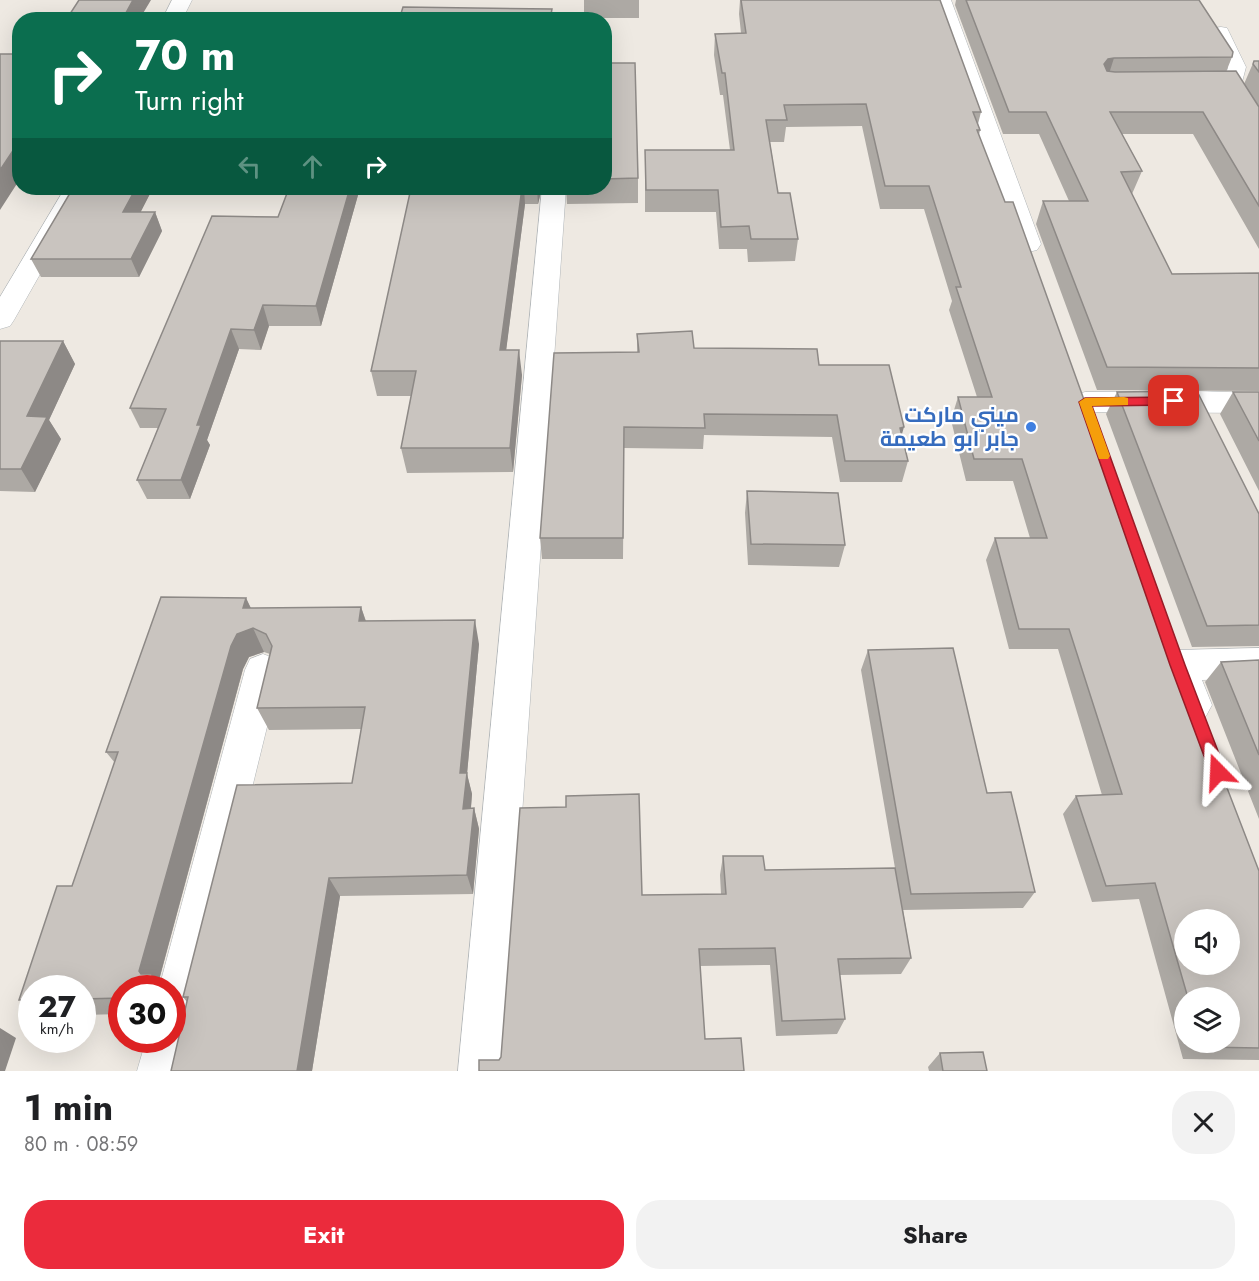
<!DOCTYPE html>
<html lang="en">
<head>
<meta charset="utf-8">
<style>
  body { margin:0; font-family:Jost,Cairo,sans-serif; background:#f2f2f2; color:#202124; height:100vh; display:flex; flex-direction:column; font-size:22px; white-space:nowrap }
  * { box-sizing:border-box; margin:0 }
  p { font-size:20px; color:#757577 }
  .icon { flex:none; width:33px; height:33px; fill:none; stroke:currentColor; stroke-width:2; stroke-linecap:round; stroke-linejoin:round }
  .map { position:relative; height:1071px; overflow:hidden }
  .details { display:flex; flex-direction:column; background:#fff; flex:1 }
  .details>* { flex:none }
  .hud { position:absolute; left:12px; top:12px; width:600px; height:183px; border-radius:24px; box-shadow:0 6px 24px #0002; background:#0b6e4f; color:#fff; overflow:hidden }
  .tools { position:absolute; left:1174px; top:909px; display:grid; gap:12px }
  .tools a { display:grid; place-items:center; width:66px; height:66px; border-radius:50%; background:#fff; box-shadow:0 6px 24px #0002; font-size:30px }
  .speed { position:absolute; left:18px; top:975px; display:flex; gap:12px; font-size:30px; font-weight:700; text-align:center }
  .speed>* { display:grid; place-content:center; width:78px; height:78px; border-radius:50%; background:#fff; box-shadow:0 6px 24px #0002; line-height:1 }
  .speed small { font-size:15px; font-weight:400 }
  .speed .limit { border:9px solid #d22; background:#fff; color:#111 }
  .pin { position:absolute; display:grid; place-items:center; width:51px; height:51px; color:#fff; margin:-26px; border-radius:12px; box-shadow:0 3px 9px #0006 }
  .me { position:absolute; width:66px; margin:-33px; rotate:339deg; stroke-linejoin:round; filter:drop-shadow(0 0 4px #0008) }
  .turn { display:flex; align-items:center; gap:21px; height:126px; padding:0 24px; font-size:27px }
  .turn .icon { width:78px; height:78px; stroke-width:2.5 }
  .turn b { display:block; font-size:42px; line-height:51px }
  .lanes { display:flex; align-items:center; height:57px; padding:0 24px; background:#0003; justify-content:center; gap:30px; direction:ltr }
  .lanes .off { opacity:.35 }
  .round { display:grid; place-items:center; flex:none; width:63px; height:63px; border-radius:24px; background:#f2f2f2 }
  .head { display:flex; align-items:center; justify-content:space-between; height:102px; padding:0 24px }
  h1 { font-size:36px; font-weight:700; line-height:45px }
  .cta { display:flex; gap:12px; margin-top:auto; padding:12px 24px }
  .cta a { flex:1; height:69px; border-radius:24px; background:#eb2b3c; color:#fff; font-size:24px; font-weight:700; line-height:69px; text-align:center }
  .cta a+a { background:#f2f2f2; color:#202124 }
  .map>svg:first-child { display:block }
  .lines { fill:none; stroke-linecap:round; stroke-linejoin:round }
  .service-casing { stroke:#b0b5b8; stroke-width:1 }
  .minor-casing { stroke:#b0b5b8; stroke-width:1 }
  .service { fill:#fff; fill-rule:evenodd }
  .minor { fill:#fff; fill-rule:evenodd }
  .wall { fill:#ada9a4; fill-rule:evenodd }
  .shaded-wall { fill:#8d8986 }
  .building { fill:#c9c4bf; stroke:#8d8986; stroke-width:1.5; fill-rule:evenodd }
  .route { fill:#eb2b3c; stroke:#991c27; stroke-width:1.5 }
  .slow { fill:#f59e0b }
  .shop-dot { fill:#3f7fe0; stroke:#fff; stroke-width:2 }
  .labels { text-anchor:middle; stroke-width:4.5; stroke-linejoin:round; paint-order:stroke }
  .shop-label { font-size:21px; font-weight:bold; fill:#366cbe; stroke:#fff; text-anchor:end }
</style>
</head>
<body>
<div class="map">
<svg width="1259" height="1071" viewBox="0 0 1259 1071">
  <rect width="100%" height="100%" fill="#eee9e2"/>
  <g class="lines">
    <defs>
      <path id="service" d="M1221,27l6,1 2,4 17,35 -5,19 18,27v20l-7,-2 -29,-45 5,-19 -15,-35 2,-4z"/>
      <path id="minor" d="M172,0h20l-10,20h-20z
        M931,0h20l90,244 -4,6 -9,2 -9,-2 -4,-6z
        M65,188h24l-75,132 -4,6 -10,3v-32z
        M542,188h24l-62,883h-46z
        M1196,391l63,2v20l-174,-1 -11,-3 -4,-7 4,-7 11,-3z
        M1259,648v30l-57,2 10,25 -6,11 -13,5 -13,-5 -20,-51 5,-11 13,-4z
        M263,654l13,5 5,11 -87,354 -5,13 2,3 -8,31h-46l9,-31h26v-52h-13l86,-318 5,-11z"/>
    </defs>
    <use href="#service" class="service-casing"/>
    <use href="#minor" class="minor-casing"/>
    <use href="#service" class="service"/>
    <use href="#minor" class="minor"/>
  </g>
  <path class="wall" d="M584,0h55v18h-55z
    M740,0h200l41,112 -3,12 2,6 -1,5 193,510 87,226v189l-76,-1 -44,-160 -47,3 -29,-88 13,-18 26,-1 -44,-146h-49l-23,-89 9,-22h35l-17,-57h-47l-15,-61 7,-23h19l-28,-87 3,-9 -28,-92h-44l-18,-83 -76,1 -2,15h-14l8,51 20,46 -3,22 -47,1 -1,-13h-28l-3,-37h-71v-62h85l-7,-55h-3l-6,-40 1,-21 26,-1 -2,-19zM1185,998h45v44h-45z
    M956,0h243l33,57 -6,15 18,12 10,-23h5v188l-66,-115h-71l20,37 -10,23 40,80 87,-1v118l-162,-1 -61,-166 7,-23h26l-30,-67h-36l-48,-129z
    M604,63l34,115v25l-71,1 -1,-16h38z
    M73,188h80l-13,24h15l7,19 -23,46h-98l-10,-18z
    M289,188h71l-39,138h-52l-8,24 -22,-1 -32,91 3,5 -20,54h-43l-10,-19 21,-52h-18l-10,-20 148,-191z
    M411,188h131l-4,16h-13l-19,146 16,25 -9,97 -106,1 -6,-25 10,-52h-34l-6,-25z
    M637,334l57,14 125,17 83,70 6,26 -6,21h-62l-8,-45 -128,-2 -1,14 -79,-1 -1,111h-81l-2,-21 97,-186z
    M0,341h63l12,23 -26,56 12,19 -26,53 -35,-1z
    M1117,392l142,122v132l-67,1 -86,-233z
    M1233,392h26v99l-39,-77z
    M747,491l98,54 -6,22 -91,-2 -3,-52z
    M246,598l5,10 110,-1 5,14 113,23 -12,130 5,20 -1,15 3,-1 5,21 -6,65 -133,2 -28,175h-141l16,-69 -4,-5 169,-214 9,-54 -92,1 -12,-22 13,-54 -6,-2 -15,5 -6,12 -84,311 -37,8v26l-40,1v-27h-50v20l-13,-8 53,-114 43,-123 -9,-11z
    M868,650l119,143 48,99 -12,16 -120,2 8,48 -10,16 -61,1 5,44 -8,15 -61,2 -6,-71 -70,1 5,73 -206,21 143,-165 79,-1 -1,-19 3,-19 42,14 130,-2 -34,-198z
    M1259,660v159l-54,-137 16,-20z
    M940,1053l47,18h-58l-1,-4z"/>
  <path class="shaded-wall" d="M133,0h18l-12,20h-17z
    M1114,58l-7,22 -3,-16 4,-5z
    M20,140v39l-20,31v-40z
    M136,188h17l-22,43 -8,-19z
    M350,188h10l-39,138 -5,-20z
    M522,188h2l1,16 -22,171 -3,-25z
    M537,188h5l-4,16z
    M155,212l7,19 -23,46 -8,-18z
    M263,305l6,21 -8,24 -7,-20z
    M231,329l8,20 -32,91 3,5 -20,54 -9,-19 16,-55z
    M63,341l12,23 -26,56 12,19 -26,53 -14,-23 6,-53z
    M519,350l3,25 -9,97 -3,-24z
    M904,427l-6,21 2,-20z
    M246,598l11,24 -4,6 11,24 -15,5 -6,12 -84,311 9,8h-16l-13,-17 92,-325z
    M361,607l8,24 -10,-10z
    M475,620l4,24 -12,130 5,20 -3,35 -6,-20 -3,-36z
    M474,808l5,21 -6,65 -6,-19z
    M329,878l11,18 -28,175h-15z
    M0,1028l16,10 -11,33h-5z"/>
  <path class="building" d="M79,0h54l-11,20h-56z
    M741,0h199l41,112h-8l7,18h-3l28,72h8l159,443 87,226v177l-57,-1 -1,-5h29v-44h-42l-33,-115 -49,3 -30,-90 46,-2 -53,-165h-50l-24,-91h52l-25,-79h-48l-16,-62h34l-36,-110h5l-32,-101h-44l-19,-82 -82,1 3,15h-21l12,73h12l8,46h-47l-2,-13 -28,1 -3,-37h-72l-1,-40h89l-9,-77h-3l-7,-39 31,-1zM1185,920h45v44h-45z
    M966,0h233l34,52 -1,5 -118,1 -6,1 -4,5 3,7 8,1 121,-1 23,36v99l-56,-94h-93l32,59 -21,1 51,102 87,-1v95l-152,-1 -64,-166h45l-42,-89h-37z
    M403,7l149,2 -2,11h-151z
    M0,54h20v86l-20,30z
    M1254,61h5v11l-6,-8z
    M604,63h31l3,115 -34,1z
    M73,188h63l-13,24h32l-24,47h-100z
    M289,188h61l-34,118 -53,-1 -9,25 -23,-1 -34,96h4l-20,55h-44l29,-71 -36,-1 82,-192 66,1z
    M411,188h111l-22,162h19l-9,98h-109l15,-77h-45z
    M692,331l2,17 123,1 2,16h70l15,62 -4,1 8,33h-63l-8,-46 -133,-1 1,14 -81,-1 -1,111h-83l14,-185 85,-1 -2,-18z
    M0,341h63l-36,75 20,1 -26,52h-21z
    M1197,391l62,123v111l-52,1 -90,-234z
    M1233,392h26v49z
    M747,491l91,2 7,52 -94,-1z
    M161,597l85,1 -3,10 118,-1 -2,14 116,-1 -15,153h7l-4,36 11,-1 -7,67 -138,3 -32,193h-126l17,-74h-5l54,-212 115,-2 13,-76 -108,1 15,-62 -6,-12 -13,-6 -16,6 -6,12 -92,325 2,3h11v14h-30v10l-40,1v-11h-50v11l-13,1 38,-114h15l46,-134h-12z
    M953,648l34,145 24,-1 24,100 -124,2 -43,-244z
    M1259,660v95l-38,-93z
    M639,794l3,101 84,-1 -3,-38h40l2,14 130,-2 16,90 -73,1 7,60 -63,2 -7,-73 -76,1 6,90 36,-1 3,33h-265v-11h20l2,-3 19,-249 46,-1v-11z
    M983,1052l4,19h-44l-3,-18z"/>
  <path class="route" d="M1174,397l6,4 -6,4 -82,1 93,259 41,107 -2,5 -6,2 -5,-2 -3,-5 -40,-107 -91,-263 6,-4z"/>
  <path class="slow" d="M1124,397l4,1v7l-36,1 18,50 -2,3h-9l-20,-57 6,-4z"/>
  <circle class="shop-dot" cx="1031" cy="427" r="6"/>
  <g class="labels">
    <g class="shop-label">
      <text x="1019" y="422">ميني ماركت<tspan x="1019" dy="24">جابر ابو طعيمة</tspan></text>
    </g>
  </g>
</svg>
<div class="tools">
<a><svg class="icon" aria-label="sound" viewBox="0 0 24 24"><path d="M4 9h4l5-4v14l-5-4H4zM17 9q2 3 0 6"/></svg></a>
<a><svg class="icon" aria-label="layers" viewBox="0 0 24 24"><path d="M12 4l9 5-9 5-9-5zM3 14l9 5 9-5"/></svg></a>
</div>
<div class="speed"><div>27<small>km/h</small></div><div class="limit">30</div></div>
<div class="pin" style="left:1174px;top:401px;background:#d93025"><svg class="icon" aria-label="arrive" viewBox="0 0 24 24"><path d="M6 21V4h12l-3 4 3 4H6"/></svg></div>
<svg class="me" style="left:1218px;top:772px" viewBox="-20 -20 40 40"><path d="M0-17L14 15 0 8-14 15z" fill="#eb2b3c" stroke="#fff" stroke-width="4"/></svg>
<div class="hud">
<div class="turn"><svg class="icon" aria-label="right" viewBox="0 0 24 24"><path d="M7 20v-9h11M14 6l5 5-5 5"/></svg><div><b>70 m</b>Turn right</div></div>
<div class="lanes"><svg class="icon off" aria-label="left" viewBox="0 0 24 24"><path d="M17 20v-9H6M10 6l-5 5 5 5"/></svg><svg class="icon off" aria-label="ahead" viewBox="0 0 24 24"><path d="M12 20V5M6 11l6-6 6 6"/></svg><svg class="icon" aria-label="right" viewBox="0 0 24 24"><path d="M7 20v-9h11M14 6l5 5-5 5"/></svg></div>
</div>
</div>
<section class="details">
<div class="head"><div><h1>1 min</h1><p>80 m · 08:59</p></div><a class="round"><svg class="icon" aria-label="close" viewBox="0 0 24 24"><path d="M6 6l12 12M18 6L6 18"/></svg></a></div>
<div class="cta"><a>Exit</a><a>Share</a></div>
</section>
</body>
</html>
